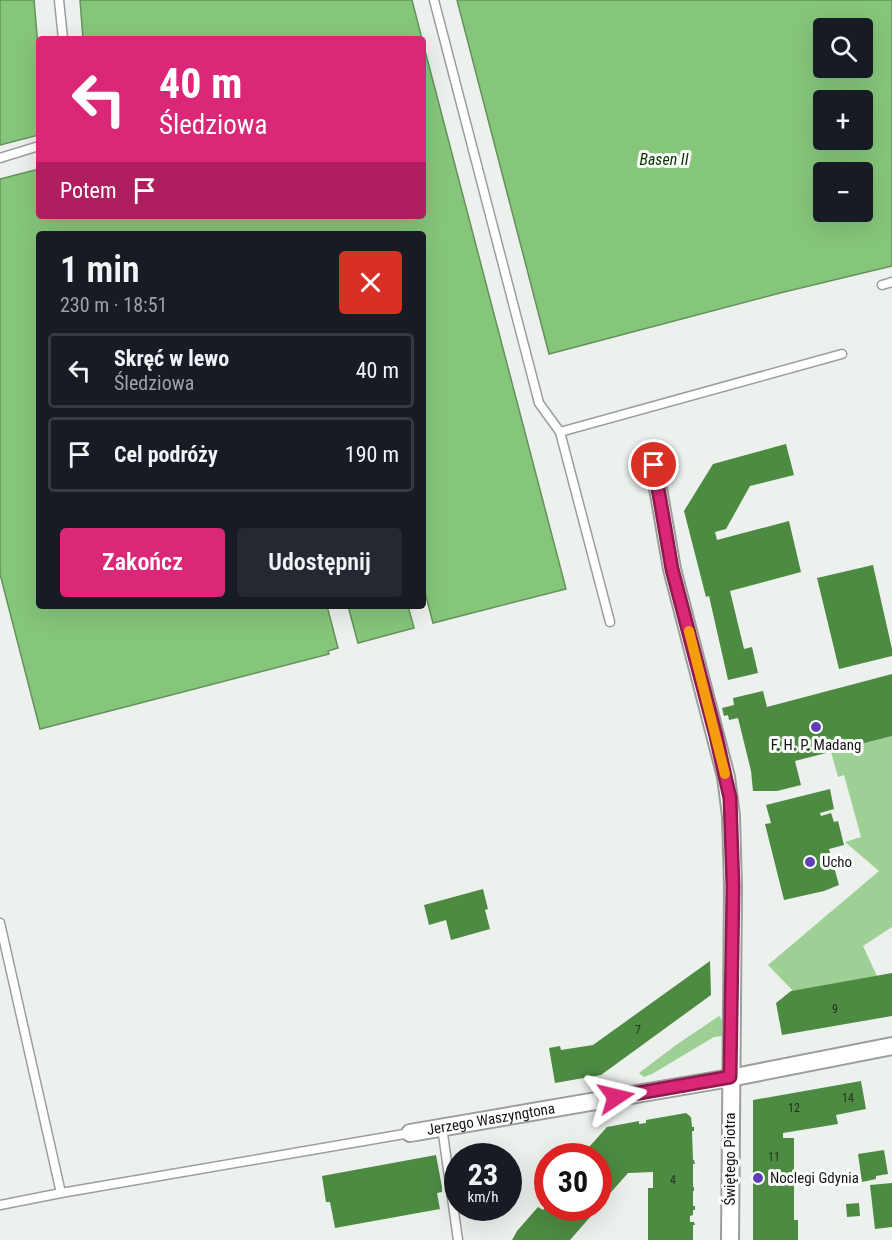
<!DOCTYPE html>
<html lang="pl">
<head>
<meta charset="utf-8">
<style>
  body { margin:0; font-family:"Roboto Condensed",sans-serif; background:#242831; color:#f1f3f6; height:100vh; display:flex; flex-direction:column; font-size:22px; white-space:nowrap }
  * { box-sizing:border-box; margin:0 }
  p { font-size:20px; color:#9ea1a6 }
  .icon { flex:none; width:33px; height:33px; fill:none; stroke:currentColor; stroke-width:2; stroke-linecap:round; stroke-linejoin:round }
  .map { position:relative; flex:1; overflow:hidden }
  .details { position:absolute; left:36px; top:231px; width:390px; height:378px; display:flex; flex-direction:column; background:#171b24; border-radius:6px; box-shadow:0 6px 24px #0002 }
  .details>* { flex:none }
  .hud { position:absolute; left:36px; top:36px; width:390px; height:183px; border-radius:6px; box-shadow:0 6px 24px #0002; background:#db2777; color:#fff; overflow:hidden }
  .buttons { position:absolute; left:813px; top:18px; display:grid; gap:12px }
  .buttons a { display:grid; place-items:center; width:60px; height:60px; border-radius:6px; background:#171b24; box-shadow:0 6px 24px #0002; font-size:30px }
  .speed { position:absolute; left:444px; top:1143px; display:flex; gap:12px; font-size:30px; font-weight:700; text-align:center }
  .speed>* { display:grid; place-content:center; width:78px; height:78px; border-radius:50%; background:#171b24; box-shadow:0 6px 24px #0002; line-height:1 }
  .speed small { font-size:15px; font-weight:400 }
  .speed .limit { border:9px solid #d22; background:#fff; color:#111 }
  .pin { position:absolute; display:grid; place-items:center; width:51px; height:51px; color:#fff; margin:-26px; border:3px solid #fff; border-radius:50%; box-shadow:0 2px 6px #0007 }
  .me { position:absolute; width:66px; margin:-33px; rotate:80deg; stroke-linejoin:round; filter:drop-shadow(0 0 4px #0008) }
  .turn { display:flex; align-items:center; gap:21px; height:126px; padding:0 24px; font-size:27px }
  .turn .icon { width:78px; height:78px; stroke-width:2.5 }
  .turn b { display:block; font-size:42px; line-height:51px }
  .then { display:flex; align-items:center; height:57px; padding:0 24px; background:#0003; gap:12px; font-size:22px }
  .round { display:grid; place-items:center; flex:none; width:63px; height:63px; border-radius:6px; background:#242831 }
  .summary { display:flex; align-items:center; justify-content:space-between; height:102px; padding:0 24px }
  h1 { font-size:36px; font-weight:600; line-height:45px }
  .primary-button { display:flex; gap:12px; margin-top:auto; padding:12px 24px }
  .primary-button a { flex:1; height:69px; border-radius:6px; background:#db2777; color:#fff; font-size:24px; font-weight:600; line-height:69px; text-align:center }
  .primary-button a+a { background:#242831; color:#f1f3f6 }
  ul { padding:0; list-style:none }
  li { display:flex; align-items:center; gap:18px; height:75px; margin:0 12px 9px; padding:0 12px; border:3px solid #363941; border-radius:6px }
  li div { flex:1 }
  li b { display:block; font-size:22px }
  li em { font-style:normal }
  .map>svg:first-child { display:block }
  .green { fill:#9ed095 }
  .water { fill:#86c67b; stroke:#64915c; stroke-width:1.5; fill-rule:evenodd }
  .building { fill:#4d8a42 }
  .lines { fill:none; stroke-linecap:round; stroke-linejoin:round }
  .service-casing { stroke:#9c9e9b; stroke-width:11 }
  .minor-casing { stroke:#9c9e9b; stroke-width:20 }
  .service { stroke:#fff; stroke-width:8 }
  .minor { stroke:#fff; stroke-width:16 }
  .route-casing { stroke:#8e194d; stroke-width:15 }
  .route { stroke:#db2777; stroke-width:10 }
  .slow { stroke:#f59e0b; stroke-width:10 }
  .poi-dot { fill:#603eb6; stroke:#fbfefa; stroke-width:2 }
  .labels { text-anchor:middle; stroke-width:6; stroke-linejoin:round; paint-order:stroke }
  .number-label { font-size:12px; fill:#233320 }
  .poi-label { font-size:15px; fill:#151615; stroke:#fbfefa; text-anchor:start }
  .street-label { font-size:15px; fill:#151615; stroke:#fbfefa }
  .water-label { font-size:16px; font-style:italic; fill:#083401; stroke:#fbfefa }
</style>
</head>
<body>
<div class="map">
<svg width="892" height="1240" viewBox="0 0 892 1240">
  <rect width="100%" height="100%" fill="#edf1ed"/>
  <path class="green" d="M892,736v191l-29,19 14,30 -84,15 -25,-26 111,-94 -34,-29 16,-5 -17,-62 -6,2 -7,-25z
    M719,1016c6,7 5,12 3,20l-8,1 -62,37 -8,3 -5,-4 37,-28z"/>
  <path class="water" d="M0,0h34l5,58v77l-39,10z
    M80,0h332l10,39h-339z
    M457,0h435v266l-112,27 -231,61zM824,28h38v40h-38zM824,100h38v40h-38zM824,172h38v40h-38z
    M423,43l143,546 -133,34 -10,-38v-351h-384v372h288l11,42 -10,3 1,3 -289,75 -40,-155v-395l39,-10v47h384z
    M348,606h60l6,22 -56,15z"/>
  <path class="building" d="M786,444l8,31 -44,11 -24,43 -11,3 2,8 72,-19 12,51 -71,19 14,58 8,-2 6,26 -30,7 -19,-84 -3,1 -22,-86 29,-47z
    M873,565l19,84v7l-53,13 -22,-91z
    M892,674v62l-97,25 6,24 -24,6h-24l-2,-20 -13,-53 -9,2 -1,-5 -4,1 -2,-8 12,-3 -1,-7 30,-7 4,16z
    M830,789l4,20 -14,4 1,3 10,-3 3,9 4,-1 6,24 -15,4 10,36 -15,6 -40,9 -19,-76 6,-1 -5,-18z
    M483,889l5,20 -3,1 5,19 -39,11 -5,-20 -17,5 -5,-20z
    M710,961l1,34 -110,80 -46,8 -6,-35 11,-2 1,4 32,-5z
    M892,973v43l-110,19 -6,-32 15,-12z
    M861,1081l5,28 -30,6 2,9 -55,9v5h11v82h4v20h-45v-140z
    M686,1113l5,4 1,10h2v4h-2l1,29h1l1,4h-2v23h1v4h-1v15h2v4h-2v5l-3,1v6h4l1,3h-2v15h-45v-52h5v-16l-25,1 -30,34v-51h-17l26,-29 32,-6v3l7,-1v-3z
    M884,1150l4,24 -12,2v3l-14,3 -4,-28z
    M436,1155l6,32v5l-5,1 3,16 -105,19 -5,-26h-4l-4,-26z
    M892,1183v44l-17,2 -5,-44z
    M548,1195v13h50l-28,32h-58l5,-9 21,-24 5,3 4,-5 -5,-4z
    M859,1203l1,13 -13,1 -1,-13z"/>
  <g class="lines">
    <defs>
      <path id="service" d="M59,0l4,39
        M434,0l105,403 21,29 50,190
        M0,158l39,-12
        M882,285l10,-3
        M560,432l282,-78
        M0,923l61,270
        M442,1127l16,113
        M0,1205l61,-12 349,-60"/>
      <g id="minor">
        <path d="M654,465l18,104 54,208 5,39 2,71 -3,353"/>
        <path id="s1" d="M410,1133l320,-55 162,-32"/>
      </g>
    </defs>
    <use href="#service" class="service-casing"/>
    <use href="#minor" class="minor-casing"/>
    <use href="#service" class="service"/>
    <use href="#minor" class="minor"/>
  </g>
  <g class="lines">
    <defs>
      <path id="route" d="M616,1097l114,-20 3,-190 -3,-89 -14,-62 -44,-167 -18,-104"/>
    </defs>
    <use href="#route" class="route-casing"/>
    <use href="#route" class="route"/>
    <path class="slow" d="M689,631l36,143"/>
  </g>
  <g class="poi-dot">
    <circle cx="816" cy="727" r="6"/>
    <circle cx="810" cy="862" r="6"/>
    <circle cx="758" cy="1178" r="6"/>
  </g>
  <g class="labels">
    <g class="number-label">
      <text x="835" y="1013">9</text>
      <text x="638" y="1034">7</text>
      <text x="848" y="1102">14</text>
      <text x="794" y="1112">12</text>
      <text x="774" y="1161">11</text>
      <text x="673" y="1184">4</text>
    </g>
    <g class="poi-label">
      <text x="816" y="750" text-anchor="middle">F. H. P. Madang</text>
      <text x="822" y="867">Ucho</text>
      <text x="770" y="1183">Noclegi Gdynia</text>
    </g>
    <g class="street-label">
      <text dy="5" stroke="none"><textPath href="#s1" startOffset="82">Jerzego Waszyngtona</textPath></text>
      <text transform="translate(730 1159) rotate(-90)" y="5">Świętego Piotra</text>
    </g>
    <g class="water-label">
      <text x="664" y="165">Basen II</text>
    </g>
  </g>
</svg>
<div class="buttons">
<a><svg class="icon" aria-label="search" viewBox="0 0 24 24"><circle cx="10" cy="10" r="6"/><path d="M15 15l6 6"/></svg></a>
<a>+</a>
<a>−</a>
</div>
<div class="speed"><div>23<small>km/h</small></div><div class="limit">30</div></div>
<div class="pin" style="left:654px;top:465px;background:#d93025"><svg class="icon" aria-label="arrive" viewBox="0 0 24 24"><path d="M6 21V4h12l-3 4 3 4H6"/></svg></div>
<svg class="me" style="left:616px;top:1097px" viewBox="-20 -20 40 40"><path d="M0-17L14 15 0 8-14 15z" fill="#db2777" stroke="#fff" stroke-width="4"/></svg>
<div class="hud">
<div class="turn"><svg class="icon" aria-label="left" viewBox="0 0 24 24"><path d="M17 20v-9H6M10 6l-5 5 5 5"/></svg><div><b>40 m</b>Śledziowa</div></div>
<div class="then">Potem<svg class="icon" aria-label="arrive" viewBox="0 0 24 24"><path d="M6 21V4h12l-3 4 3 4H6"/></svg></div>
</div>
<section class="details">
<div class="summary"><div><h1>1 min</h1><p>230 m · 18:51</p></div><a class="round" style="background:#d93025;color:#fff"><svg class="icon" aria-label="close" viewBox="0 0 24 24"><path d="M6 6l12 12M18 6L6 18"/></svg></a></div>
<ul>
<li><svg class="icon" aria-label="left" viewBox="0 0 24 24"><path d="M17 20v-9H6M10 6l-5 5 5 5"/></svg><div><b>Skręć w lewo</b><p>Śledziowa</p></div><em>40 m</em></li>
<li><svg class="icon" aria-label="arrive" viewBox="0 0 24 24"><path d="M6 21V4h12l-3 4 3 4H6"/></svg><div><b>Cel podróży</b></div><em>190 m</em></li>
</ul>
<div class="primary-button"><a>Zakończ</a><a>Udostępnij</a></div>
</section>
</div>
</body>
</html>
